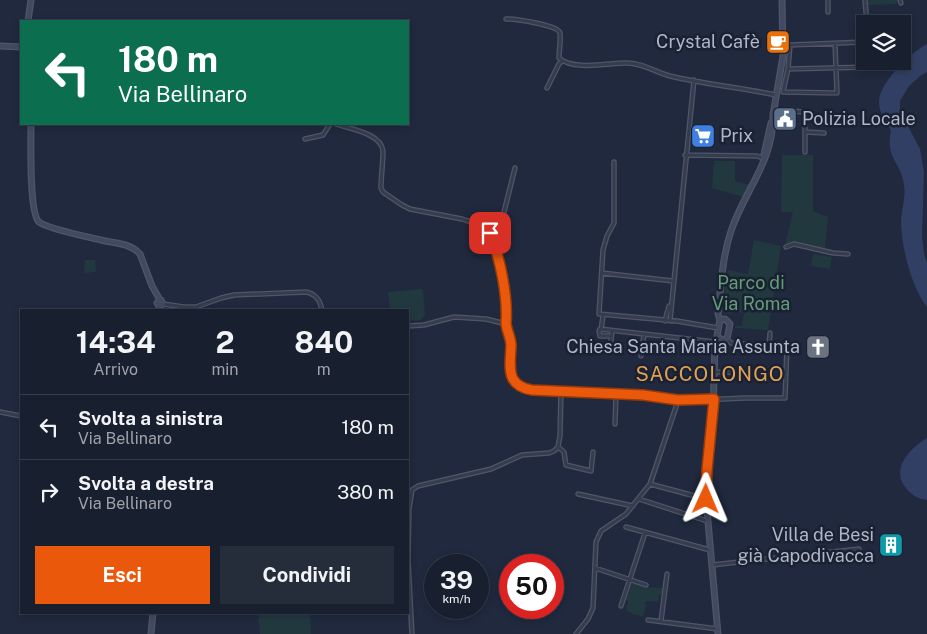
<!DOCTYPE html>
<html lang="it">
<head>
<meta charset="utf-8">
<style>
  body { margin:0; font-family:"Public Sans",sans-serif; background:#252c3a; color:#f1f3f6; height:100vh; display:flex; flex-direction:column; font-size:19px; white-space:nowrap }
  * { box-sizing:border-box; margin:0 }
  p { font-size:16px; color:#9fa2aa }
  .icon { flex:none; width:28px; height:28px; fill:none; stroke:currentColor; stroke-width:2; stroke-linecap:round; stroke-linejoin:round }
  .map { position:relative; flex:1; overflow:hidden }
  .details { position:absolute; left:20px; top:309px; width:389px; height:305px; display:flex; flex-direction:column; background:#181f2e; border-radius:0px; box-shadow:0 2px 8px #0003,0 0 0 1px #363d4a }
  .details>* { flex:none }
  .banner { position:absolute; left:20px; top:20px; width:389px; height:105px; border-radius:0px; box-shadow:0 2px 8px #0003,0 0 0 1px #363d4a; background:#0b6e4f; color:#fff; overflow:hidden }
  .fabs { position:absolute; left:856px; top:15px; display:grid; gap:10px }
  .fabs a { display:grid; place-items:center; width:55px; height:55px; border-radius:0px; background:#181f2e; box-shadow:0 2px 8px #0003,0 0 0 1px #363d4a; font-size:25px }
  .speed { position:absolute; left:424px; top:554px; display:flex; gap:10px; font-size:25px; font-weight:700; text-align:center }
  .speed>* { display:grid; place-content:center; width:65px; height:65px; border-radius:50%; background:#181f2e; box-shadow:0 2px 8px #0003,0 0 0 1px #363d4a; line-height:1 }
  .speed small { font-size:12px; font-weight:400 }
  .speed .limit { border:8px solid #d22; background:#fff; color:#111 }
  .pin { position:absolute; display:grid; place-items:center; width:42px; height:42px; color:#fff; margin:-21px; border-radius:10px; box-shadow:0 2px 8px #0006 }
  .me { position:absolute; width:55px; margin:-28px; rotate:1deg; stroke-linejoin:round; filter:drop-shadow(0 0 4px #0008) }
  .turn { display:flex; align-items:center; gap:18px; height:105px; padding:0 15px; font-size:22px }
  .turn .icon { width:65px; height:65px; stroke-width:2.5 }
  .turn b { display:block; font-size:35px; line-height:42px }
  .eta { display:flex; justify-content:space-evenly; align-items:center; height:85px; text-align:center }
  .eta b { font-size:30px; font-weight:700; line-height:35px }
  .primary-button { display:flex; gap:10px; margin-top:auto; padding:10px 15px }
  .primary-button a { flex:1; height:58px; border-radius:0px; background:#ea580c; color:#fff; font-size:20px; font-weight:700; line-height:58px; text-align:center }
  .primary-button a+a { background:#252c3a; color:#f1f3f6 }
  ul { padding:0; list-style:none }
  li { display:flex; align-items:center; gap:15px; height:65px; padding:0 15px; border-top:1px solid #363d4a }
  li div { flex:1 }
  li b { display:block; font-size:19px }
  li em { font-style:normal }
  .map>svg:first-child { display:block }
  .green { fill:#22383f }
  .water { fill:#313f64 }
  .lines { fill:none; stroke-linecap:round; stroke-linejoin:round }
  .street-casing { stroke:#505668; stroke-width:5.5 }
  .secondary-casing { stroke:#505668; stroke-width:7 }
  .street { stroke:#343c4e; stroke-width:3 }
  .secondary { stroke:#424a61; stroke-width:4.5 }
  .route-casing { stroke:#983908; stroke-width:12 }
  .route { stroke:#ea580c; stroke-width:9 }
  .labels { text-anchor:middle; stroke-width:5; stroke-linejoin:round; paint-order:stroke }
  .poi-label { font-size:18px; fill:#b0b6c9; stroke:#1a2132; text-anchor:end }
  .park-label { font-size:18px; fill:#649d78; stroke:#1a2132 }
  .quarter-label { font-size:20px; letter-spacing:1px; fill:#dfa255; stroke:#1a2132 }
</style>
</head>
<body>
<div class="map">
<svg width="927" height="634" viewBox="0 0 927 634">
  <rect width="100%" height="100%" fill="#20293e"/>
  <path class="green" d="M868,0h29v4l-29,1z
    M782,155h31v56l15,6 -3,32 -29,-7 -11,2 8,-32h-12z
    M714,161h21v20l14,4 -6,12 -31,-9z
    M754,240l27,6 -13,84 -33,-2 1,-2h6l2,-13 -6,-1 -2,-3 -4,5 -9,-1 -1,-2 6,-41 20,4z
    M813,254l19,3 -2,12 -19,-3z
    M85,260h10l1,12 -12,1z
    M421,289l2,2 2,24 -4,5 -13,1v-11h-18l-2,-17 2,-1z
    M632,583l14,4 17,1 -1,7h-3l-1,7 -12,-1 -2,15 -9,-1 -9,-5 2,-9 -2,-1z
    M258,613h52l1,21h-51z"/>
  <path class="water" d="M927,44v28l-7,4 -11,10 -9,15v10l20,38 4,23 -2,64 2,18 3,9v44c-16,-20 -26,-62 -26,-87 1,-12 5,-24 3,-35 -3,-24 -19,-26 -13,-54 -4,-9 -12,-18 -12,-28 -1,-19 32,-51 48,-59z
    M927,438v62c-9,-1 -14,-4 -20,-11 -18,-19 3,-41 20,-51z"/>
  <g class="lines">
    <defs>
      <path id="street" d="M828,0v12
        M865,0l2,24
        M900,0l1,3
        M506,19c10,0 52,6 54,14 1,8 -1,17 -1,25 14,13 50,5 67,5 17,0 29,9 44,13 35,8 71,12 106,19
        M835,44l2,49 -54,-1 5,-23 2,-24 75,-3
        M788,69l82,-2 -1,-6
        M547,88l12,-24 3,-3
        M774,110l31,2v40
        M336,124c14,5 45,9 47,27 0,12 -2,25 -2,37l2,4 19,13 8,4 52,10 18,6 6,3 7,14 9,38 6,38 -2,6
        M805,132l19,1
        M305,139l18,-4 7,-11
        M685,155l72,1 6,2
        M614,162v61l-7,13 -4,14 -4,64 78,7 41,7
        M486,228l17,-12 12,-48
        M786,247l8,-3 39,9 15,1
        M602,273l71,8
        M163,304l21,3h12l25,-9 13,-3 72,-3c10,2 14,8 16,18
        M665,321l4,-15
        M670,321l24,-241
        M408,326l16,-1 30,-8 32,2 20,5c11,21 -7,57 22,65l115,6 35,6 67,-3h40l2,-51 -56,-4 -4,-4
        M601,330l2,-14
        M611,336h-11l-1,-5 1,-2 115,13
        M769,345l1,-12
        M608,352l2,-2 2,-19
        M641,356l3,-22
        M714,372l50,1
        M0,412l21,4
        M615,424l1,-30
        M558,447l6,5 2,13 25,6 2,-19
        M650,484l56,15
        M578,494l55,12
        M639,499l68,22
        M626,527l84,23
        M712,565l147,-16
        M595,568l51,17
        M621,606l24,-73
        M648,620l70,9
        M661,621l6,-47
        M412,634l-4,-74 1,-51 3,-19 6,-4 73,-17 31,-14 27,-2 5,-2 4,-4 2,-11 1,-45
        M576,634l12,-15 5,-11 3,-66 5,-11 25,-17 24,-30 28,-83"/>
      <path id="secondary" d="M28,21l3,-21
        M0,46l21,1
        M773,115l10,-59 -1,-56
        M31,124c0,16 -2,89 8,98 11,8 51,15 66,19 12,2 26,3 35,13l12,32 8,14
        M763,159l8,-36
        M159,310v-4l-2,-3 4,-3 2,4 -4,2
        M725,319l5,5 -3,15 -5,1 -5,-4 3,-16z
        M720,320l-2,-6c3,-27 4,-56 13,-83 14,-42 43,-69 42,-117
        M718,338l-3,6 -2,71 -6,55 -1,29 12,135
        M151,634l2,-22"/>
    </defs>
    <use href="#street" class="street-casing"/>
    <use href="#secondary" class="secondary-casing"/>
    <use href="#street" class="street"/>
    <use href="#secondary" class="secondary"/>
  </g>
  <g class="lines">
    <defs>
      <path id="route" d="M490,233c10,25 18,63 16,90 0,6 5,15 5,22 0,10 -3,25 2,34 4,7 12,10 19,11l111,5 35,5 36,-1 -7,71 -1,29"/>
    </defs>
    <use href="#route" class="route-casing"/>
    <use href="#route" class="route"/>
  </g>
  <defs>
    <symbol id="cafe-square" viewBox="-11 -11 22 22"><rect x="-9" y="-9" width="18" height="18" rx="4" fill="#e8710a" stroke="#1a2132"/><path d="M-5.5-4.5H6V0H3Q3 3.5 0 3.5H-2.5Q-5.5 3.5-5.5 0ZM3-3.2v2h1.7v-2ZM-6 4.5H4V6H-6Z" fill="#fff"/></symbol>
    <symbol id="civic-square" viewBox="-11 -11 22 22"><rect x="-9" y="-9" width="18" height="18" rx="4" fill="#5c6f8a" stroke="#1a2132"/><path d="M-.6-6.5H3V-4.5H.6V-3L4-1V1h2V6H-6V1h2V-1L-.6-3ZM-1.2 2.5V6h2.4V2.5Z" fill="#fff"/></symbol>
    <symbol id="supermarket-square" viewBox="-11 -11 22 22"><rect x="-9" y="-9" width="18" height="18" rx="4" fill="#3f7fe0" stroke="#1a2132"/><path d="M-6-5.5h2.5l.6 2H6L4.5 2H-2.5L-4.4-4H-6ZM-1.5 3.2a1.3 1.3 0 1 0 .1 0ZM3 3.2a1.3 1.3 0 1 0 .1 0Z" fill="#fff"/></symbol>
    <symbol id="church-square" viewBox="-11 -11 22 22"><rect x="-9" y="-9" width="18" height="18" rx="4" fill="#6b7280" stroke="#1a2132"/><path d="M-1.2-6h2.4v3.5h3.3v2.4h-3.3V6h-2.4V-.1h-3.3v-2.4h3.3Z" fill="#fff"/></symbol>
    <symbol id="building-square" viewBox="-11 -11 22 22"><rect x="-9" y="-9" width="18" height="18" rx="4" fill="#0f9aa8" stroke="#1a2132"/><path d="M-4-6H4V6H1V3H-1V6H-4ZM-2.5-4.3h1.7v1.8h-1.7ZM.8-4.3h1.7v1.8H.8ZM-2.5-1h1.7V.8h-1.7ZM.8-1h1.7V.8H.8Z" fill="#fff"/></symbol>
  </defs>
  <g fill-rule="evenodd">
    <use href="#cafe-square" x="764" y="28" width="28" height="28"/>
    <use href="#civic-square" x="771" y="105" width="28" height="28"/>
    <use href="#supermarket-square" x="689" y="122" width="28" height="28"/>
    <use href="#church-square" x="804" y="333" width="28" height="28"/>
    <use href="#building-square" x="877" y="531" width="28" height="28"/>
  </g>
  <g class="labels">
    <g class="poi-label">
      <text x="760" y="48">Crystal Cafè</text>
      <text x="802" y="125" text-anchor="start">Polizia Locale</text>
      <text x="720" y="142" text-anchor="start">Prix</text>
      <text x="800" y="353">Chiesa Santa Maria Assunta</text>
      <text x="874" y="541">Villa de Besi<tspan x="874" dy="21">già Capodivacca</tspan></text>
    </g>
    <g class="park-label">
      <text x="751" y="289">Parco di<tspan x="751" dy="21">Via Roma</tspan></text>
    </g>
    <g class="quarter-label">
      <text x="710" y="381">SACCOLONGO</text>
    </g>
  </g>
</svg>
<div class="fabs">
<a><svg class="icon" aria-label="layers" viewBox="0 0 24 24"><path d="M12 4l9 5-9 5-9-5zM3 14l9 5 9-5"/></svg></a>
</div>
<div class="speed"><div>39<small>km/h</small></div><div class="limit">50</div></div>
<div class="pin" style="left:490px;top:233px;background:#d93025"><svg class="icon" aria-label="arrive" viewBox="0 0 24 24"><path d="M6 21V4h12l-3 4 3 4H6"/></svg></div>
<svg class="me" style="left:706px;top:499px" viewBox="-20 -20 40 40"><path d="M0-17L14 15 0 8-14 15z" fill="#ea580c" stroke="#fff" stroke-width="4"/></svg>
<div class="banner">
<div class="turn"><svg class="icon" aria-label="left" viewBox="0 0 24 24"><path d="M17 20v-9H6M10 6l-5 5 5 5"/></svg><div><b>180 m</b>Via Bellinaro</div></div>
</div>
<section class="details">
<div class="eta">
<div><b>14:34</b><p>Arrivo</p></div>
<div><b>2</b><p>min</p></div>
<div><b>840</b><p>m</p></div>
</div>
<ul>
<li><svg class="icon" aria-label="left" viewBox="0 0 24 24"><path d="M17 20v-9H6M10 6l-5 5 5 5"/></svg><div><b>Svolta a sinistra</b><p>Via Bellinaro</p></div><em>180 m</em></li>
<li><svg class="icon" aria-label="right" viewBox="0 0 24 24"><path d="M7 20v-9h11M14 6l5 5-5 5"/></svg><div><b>Svolta a destra</b><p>Via Bellinaro</p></div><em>380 m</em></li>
</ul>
<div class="primary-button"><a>Esci</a><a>Condividi</a></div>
</section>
</div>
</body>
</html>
